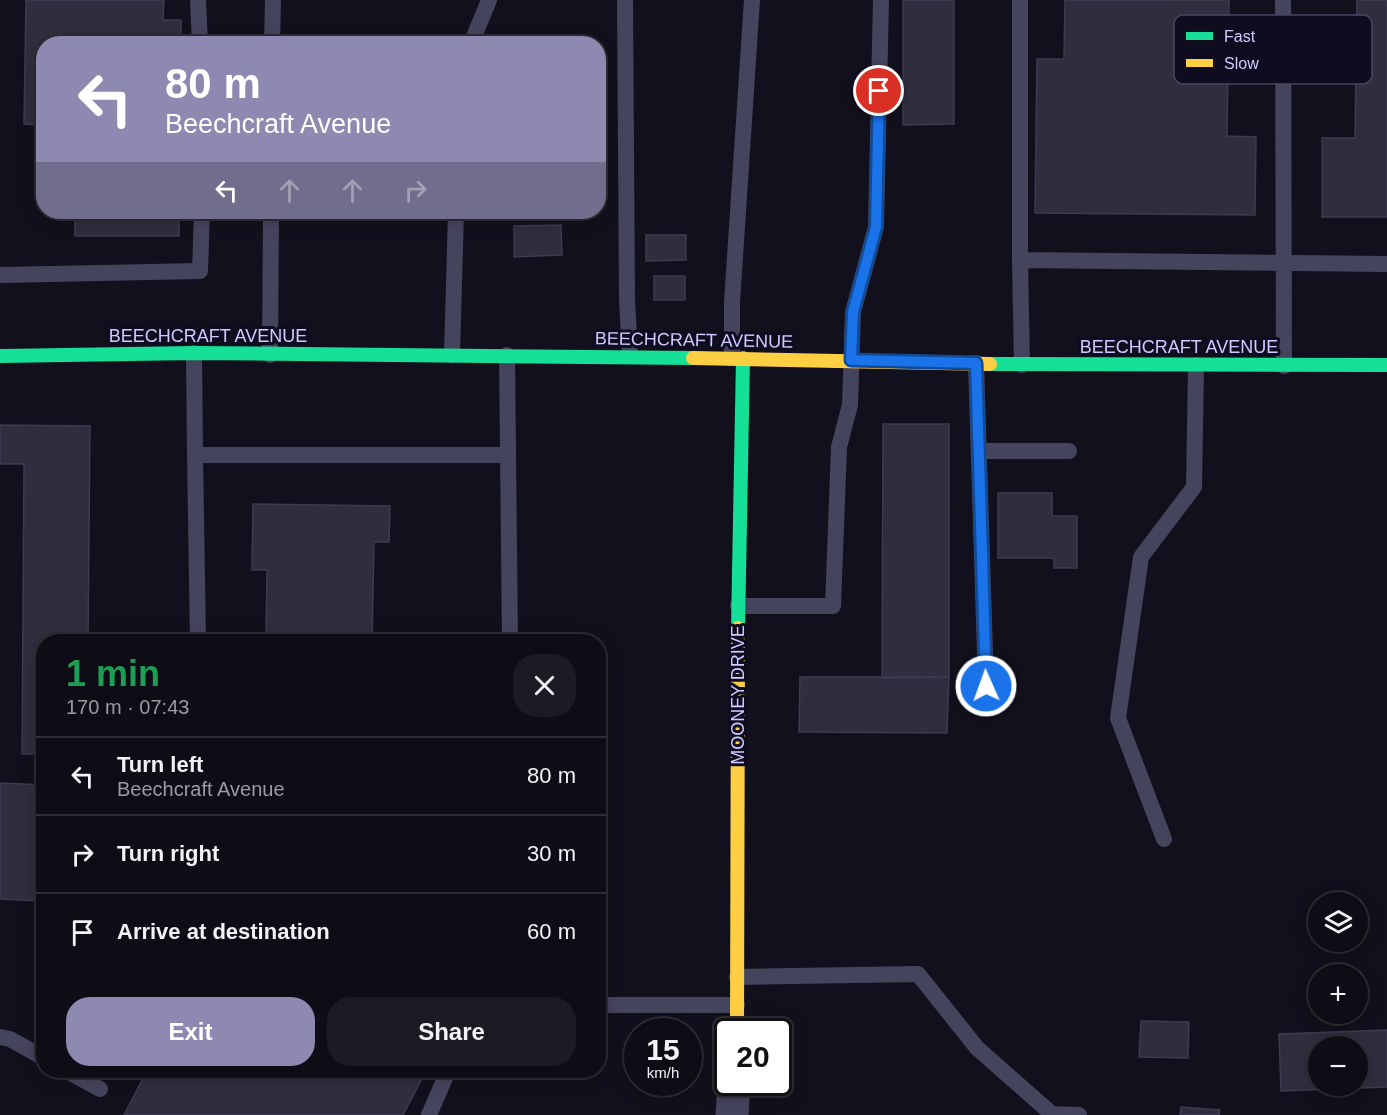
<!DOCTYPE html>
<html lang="en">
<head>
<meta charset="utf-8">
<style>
  body { margin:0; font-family:Arial,sans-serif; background:#1c1a22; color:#f1f3f6; height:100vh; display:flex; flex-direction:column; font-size:22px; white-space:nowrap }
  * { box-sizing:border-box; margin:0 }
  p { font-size:20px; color:#9b9ba0 }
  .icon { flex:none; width:33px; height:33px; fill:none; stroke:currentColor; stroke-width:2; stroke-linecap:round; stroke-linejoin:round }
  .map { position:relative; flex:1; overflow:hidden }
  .sheet { position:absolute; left:36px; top:634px; width:570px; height:444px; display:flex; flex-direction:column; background:#0e0c15; border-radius:24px; box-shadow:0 3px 15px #0003,0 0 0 2px #2e2c34 }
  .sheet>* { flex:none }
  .top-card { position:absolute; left:36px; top:36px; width:570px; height:183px; border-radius:24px; box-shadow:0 3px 15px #0003,0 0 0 2px #2e2c34; background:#8e89b0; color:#fff; overflow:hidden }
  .buttons { position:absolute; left:1308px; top:892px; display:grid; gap:12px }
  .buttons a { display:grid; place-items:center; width:60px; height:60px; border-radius:50%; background:#0e0c15; box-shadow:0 3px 15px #0003,0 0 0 2px #2e2c34; font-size:30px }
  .speed { position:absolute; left:624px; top:1018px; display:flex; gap:12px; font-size:30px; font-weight:700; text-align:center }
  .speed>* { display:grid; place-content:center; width:78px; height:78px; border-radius:50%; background:#0e0c15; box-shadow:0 3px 15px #0003,0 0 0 2px #2e2c34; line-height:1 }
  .speed small { font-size:15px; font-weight:400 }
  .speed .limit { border:3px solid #111; border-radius:9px; background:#fff; color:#111 }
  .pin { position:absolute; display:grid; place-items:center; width:51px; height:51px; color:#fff; margin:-26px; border:3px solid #fff; border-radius:50%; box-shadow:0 2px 6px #0007 }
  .me { position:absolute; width:66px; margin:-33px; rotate:358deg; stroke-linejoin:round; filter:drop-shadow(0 0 4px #0008) }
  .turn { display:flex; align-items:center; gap:21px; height:126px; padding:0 30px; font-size:27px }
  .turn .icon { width:78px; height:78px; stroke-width:2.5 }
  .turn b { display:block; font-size:42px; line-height:51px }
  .lanes { display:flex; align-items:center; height:57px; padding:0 30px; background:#0003; justify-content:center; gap:30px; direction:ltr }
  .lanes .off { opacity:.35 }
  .round { display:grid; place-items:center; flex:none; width:63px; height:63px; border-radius:24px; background:#1c1a22 }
  .summary { display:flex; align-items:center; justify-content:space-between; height:102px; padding:0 30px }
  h1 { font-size:36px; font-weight:800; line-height:45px; color:#1e9e55 }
  .button { display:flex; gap:12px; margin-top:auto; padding:12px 30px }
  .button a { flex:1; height:69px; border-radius:24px; background:#8e89b0; color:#fff; font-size:24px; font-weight:800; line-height:69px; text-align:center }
  .button a+a { background:#1c1a22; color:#f1f3f6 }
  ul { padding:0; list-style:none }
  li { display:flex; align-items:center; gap:18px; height:78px; padding:0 30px; border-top:2px solid #2e2c34 }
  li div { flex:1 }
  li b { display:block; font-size:22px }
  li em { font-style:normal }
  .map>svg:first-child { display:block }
  .building { fill:#302d3e; stroke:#3e3a50; stroke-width:1.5; fill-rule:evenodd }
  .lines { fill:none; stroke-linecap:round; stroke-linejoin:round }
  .lane { stroke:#45445d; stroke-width:16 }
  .street { stroke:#45445d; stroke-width:33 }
  .fast { stroke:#16e098; stroke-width:14 }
  .slow { stroke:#ffcf43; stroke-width:14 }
  .route-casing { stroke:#114b97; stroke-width:15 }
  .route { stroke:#1a73e8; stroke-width:10 }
  .labels { text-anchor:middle; stroke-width:6; stroke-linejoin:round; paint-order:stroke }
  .street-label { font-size:18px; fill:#d0caff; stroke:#0f0c20 }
  .key { fill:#0f0c20; stroke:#494563; stroke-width:1.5 }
  .key-label { font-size:16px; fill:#d0caff }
</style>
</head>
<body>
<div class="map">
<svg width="1387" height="1115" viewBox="0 0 1387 1115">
  <rect width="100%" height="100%" fill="#12101c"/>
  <path class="building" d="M26,0h138l-1,20h18v24h-137v81l-20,-1z
    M903,0h51v124l-51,1z
    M1065,0h164l-2,136 29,1 -1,78 -220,-2 2,-154h27z
    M1357,0h30v217h-65v-79h33z
    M75,212h104v24h-104z
    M561,225l1,30 -48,2v-31z
    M646,235h40v25l-40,1z
    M654,276h31v24h-31z
    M883,424h66v253l-67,1z
    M0,425l90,1 -2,216h-44v112h-22l2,-290h-24z
    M998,493h54v23h25v52h-23v-10h-56z
    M253,504l137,2 -1,36h-15l-2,100h-106l1,-72h-15z
    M800,677h149l-2,56 -148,-1z
    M0,783l44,2v116l-44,-2z
    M1141,1021l48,1 -1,36 -49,-1z
    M1387,1030v57l-106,4 -2,-57zM1318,1047h40v39h-40z
    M147,1071h279l-23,44h-279z
    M1181,1107l39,3 -1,5h-39z"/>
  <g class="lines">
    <path class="lane" d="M198,0l2,44
      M625,0l2,299 3,57
      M1020,0v260
      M1283,0l1,366
      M272,44l1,-44
      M471,44l18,-44
      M0,275l200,-4 2,-59
      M194,353l1,102
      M270,355l1,-143
      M452,355l4,-143
      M507,355l3,287
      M732,358v-56l20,-302
      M976,363l10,323
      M1022,365l-2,-105 367,4
      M979,451h90
      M738,606h95l6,-159 11,-42 3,-93 23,-85 5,-227
      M198,642l-3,-187h312
      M1164,839l-46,-121 23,-161 53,-70 2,-122
      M737,977l181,-3 59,74 75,66 27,1
      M598,1005h139
      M0,1037l10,2 34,19
      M67,1071l33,18
      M429,1115l19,-44"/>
    <path class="street" d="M732,1115l2,-32"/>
    <path class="fast" d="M0,356l194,-3 499,5
      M990,364l397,1
      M738,628l5,-270"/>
    <path class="slow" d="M693,358l297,6
      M737,1032l1,-404"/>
  </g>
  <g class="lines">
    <defs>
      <path id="route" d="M879,91l-3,136 -23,85 -2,48 125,3 10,323"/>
    </defs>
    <use href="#route" class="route-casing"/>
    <use href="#route" class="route"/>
  </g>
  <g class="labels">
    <g class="street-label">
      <text x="208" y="342">BEECHCRAFT AVENUE</text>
      <text transform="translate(694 340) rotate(1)" y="6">BEECHCRAFT AVENUE</text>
      <text x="1179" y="353">BEECHCRAFT AVENUE</text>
      <text transform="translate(738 695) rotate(-90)" y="6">MOONEY DRIVE</text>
    </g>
  </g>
  <rect x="1174" y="15" width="198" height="69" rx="9" class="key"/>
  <rect x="1186" y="32" width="27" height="8" fill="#16e098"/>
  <rect x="1186" y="59" width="27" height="8" fill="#ffcf43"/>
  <g class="key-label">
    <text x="1224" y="42">Fast</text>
    <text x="1224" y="69">Slow</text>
  </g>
</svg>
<div class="buttons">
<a><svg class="icon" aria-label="layers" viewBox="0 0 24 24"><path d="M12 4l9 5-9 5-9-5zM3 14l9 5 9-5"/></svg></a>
<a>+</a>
<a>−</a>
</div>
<div class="speed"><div>15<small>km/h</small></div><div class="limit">20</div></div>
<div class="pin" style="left:879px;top:91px;background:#d93025"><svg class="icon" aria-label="arrive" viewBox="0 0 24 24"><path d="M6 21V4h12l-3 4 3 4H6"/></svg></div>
<svg class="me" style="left:986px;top:686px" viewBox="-20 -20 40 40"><circle r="17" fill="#1a73e8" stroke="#fff" stroke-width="3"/><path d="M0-11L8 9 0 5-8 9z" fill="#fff"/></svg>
<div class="top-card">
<div class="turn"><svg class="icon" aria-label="left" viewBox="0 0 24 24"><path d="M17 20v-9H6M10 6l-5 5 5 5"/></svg><div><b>80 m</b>Beechcraft Avenue</div></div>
<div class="lanes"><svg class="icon" aria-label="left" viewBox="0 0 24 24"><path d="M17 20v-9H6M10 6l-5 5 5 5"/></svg><svg class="icon off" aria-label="ahead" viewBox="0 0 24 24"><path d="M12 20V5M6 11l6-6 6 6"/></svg><svg class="icon off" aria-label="ahead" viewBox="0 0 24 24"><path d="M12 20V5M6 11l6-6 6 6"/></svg><svg class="icon off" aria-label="right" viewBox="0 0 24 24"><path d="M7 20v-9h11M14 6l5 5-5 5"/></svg></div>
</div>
<section class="sheet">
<div class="summary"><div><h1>1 min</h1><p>170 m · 07:43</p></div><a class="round"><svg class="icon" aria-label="close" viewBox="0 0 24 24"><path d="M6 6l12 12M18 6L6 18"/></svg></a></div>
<ul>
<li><svg class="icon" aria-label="left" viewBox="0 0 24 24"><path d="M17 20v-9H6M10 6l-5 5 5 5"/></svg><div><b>Turn left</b><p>Beechcraft Avenue</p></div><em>80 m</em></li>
<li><svg class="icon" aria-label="right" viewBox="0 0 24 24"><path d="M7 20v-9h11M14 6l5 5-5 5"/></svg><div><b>Turn right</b></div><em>30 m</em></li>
<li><svg class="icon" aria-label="arrive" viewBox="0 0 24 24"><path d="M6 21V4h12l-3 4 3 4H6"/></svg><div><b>Arrive at destination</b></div><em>60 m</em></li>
</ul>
<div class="button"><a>Exit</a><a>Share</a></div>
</section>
</div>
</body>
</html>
